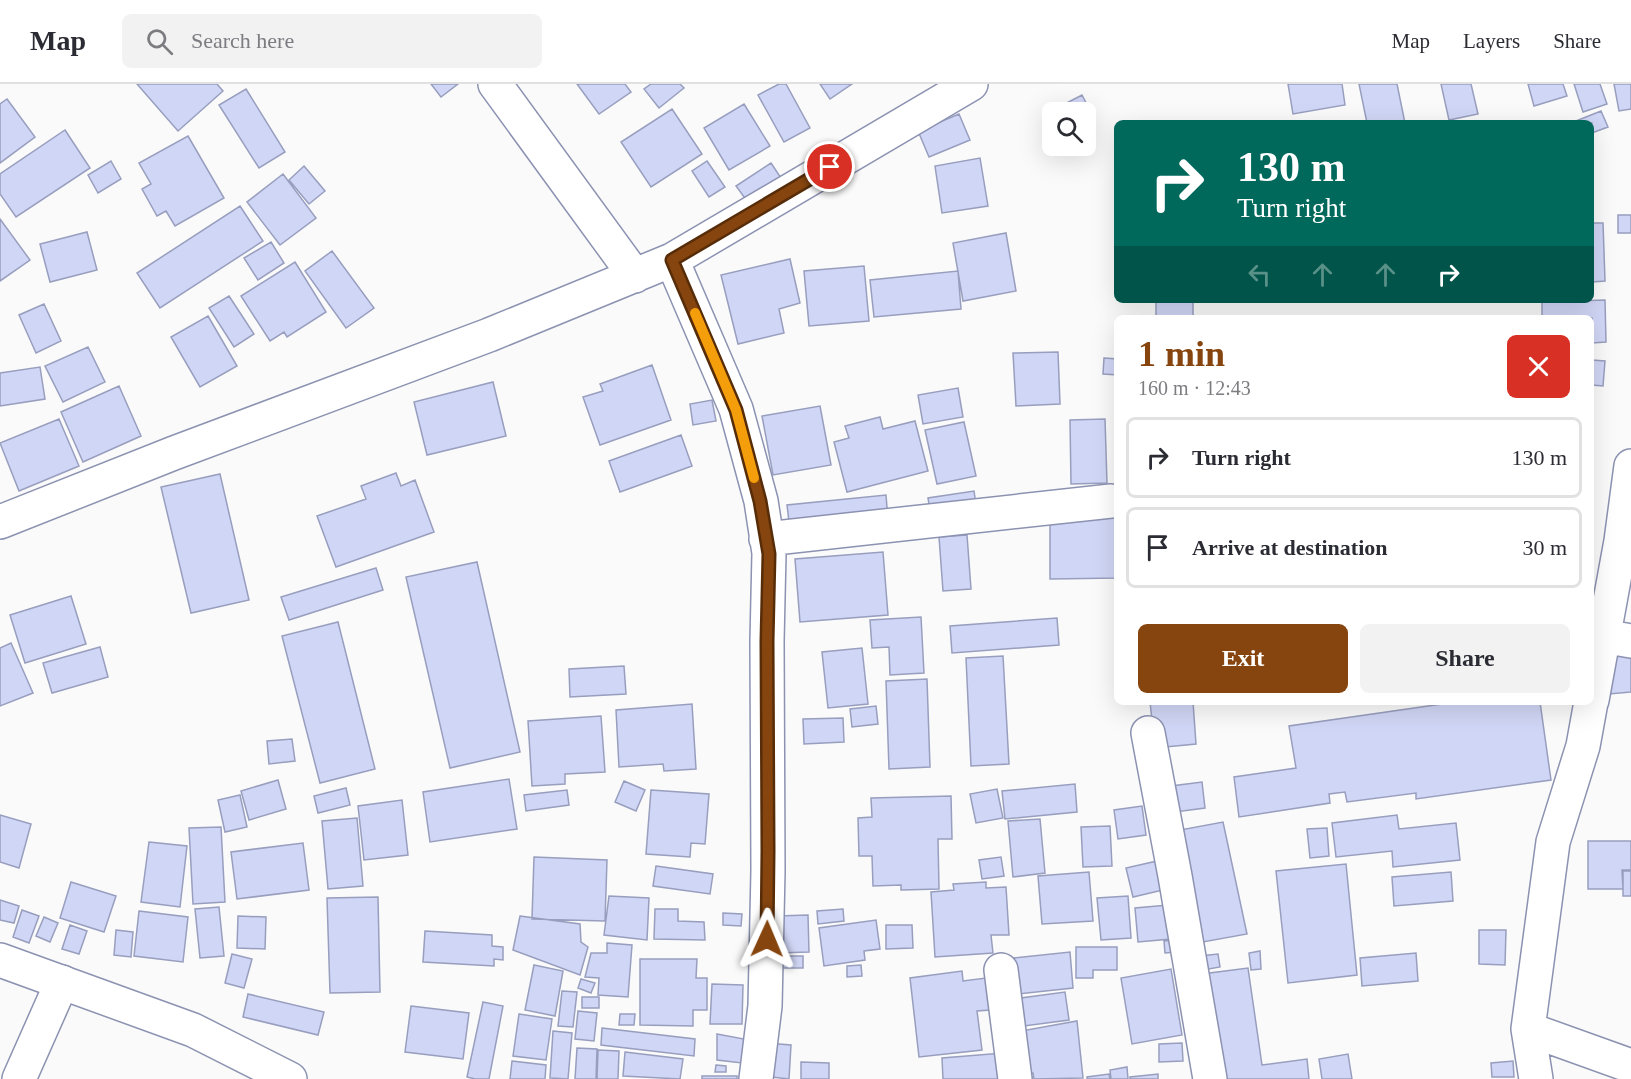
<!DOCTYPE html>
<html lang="en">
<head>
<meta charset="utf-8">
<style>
  body { margin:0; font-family:"Times New Roman",serif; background:#f2f2f3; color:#2b2b33; height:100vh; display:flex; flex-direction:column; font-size:22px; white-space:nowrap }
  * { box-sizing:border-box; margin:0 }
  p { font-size:20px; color:#7c7c81 }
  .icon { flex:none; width:33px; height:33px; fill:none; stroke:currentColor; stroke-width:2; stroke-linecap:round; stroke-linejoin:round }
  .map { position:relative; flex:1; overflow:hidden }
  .sheet { position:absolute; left:1114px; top:231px; width:480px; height:390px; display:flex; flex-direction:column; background:#fff; border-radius:9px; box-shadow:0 6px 24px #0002 }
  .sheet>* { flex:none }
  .top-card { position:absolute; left:1114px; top:36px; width:480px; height:183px; border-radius:9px; box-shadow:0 6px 24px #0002; background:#00695c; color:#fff; overflow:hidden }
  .tools { position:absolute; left:1042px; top:18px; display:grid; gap:12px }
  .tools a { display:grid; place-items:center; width:54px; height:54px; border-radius:9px; background:#fff; box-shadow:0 6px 24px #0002; font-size:30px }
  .pin { position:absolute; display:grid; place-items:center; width:51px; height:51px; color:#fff; margin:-26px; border:3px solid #fff; border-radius:50%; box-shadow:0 2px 6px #0007 }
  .me { position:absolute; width:66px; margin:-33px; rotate:1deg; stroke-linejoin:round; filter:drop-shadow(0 0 4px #0008) }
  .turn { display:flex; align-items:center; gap:21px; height:126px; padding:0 24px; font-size:27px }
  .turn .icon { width:78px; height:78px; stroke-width:2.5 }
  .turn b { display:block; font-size:42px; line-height:51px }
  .lanes { display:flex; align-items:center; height:57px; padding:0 24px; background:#0003; justify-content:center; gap:30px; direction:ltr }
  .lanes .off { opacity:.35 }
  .round { display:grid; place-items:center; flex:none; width:63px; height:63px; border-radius:9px; background:#f2f2f3 }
  .overview { display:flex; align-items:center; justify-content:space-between; height:102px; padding:0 24px }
  h1 { font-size:36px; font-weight:700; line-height:45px; color:#86450e }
  .button { display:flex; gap:12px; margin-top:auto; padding:12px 24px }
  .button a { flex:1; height:69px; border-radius:9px; background:#86450e; color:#fff; font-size:24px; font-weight:700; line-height:69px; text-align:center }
  .button a+a { background:#f2f2f3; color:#2b2b33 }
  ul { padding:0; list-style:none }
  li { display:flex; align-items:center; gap:18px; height:81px; margin:0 12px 9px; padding:0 12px; border:3px solid #e1e1e2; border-radius:9px }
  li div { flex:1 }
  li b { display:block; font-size:22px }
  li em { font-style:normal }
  header { display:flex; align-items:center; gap:36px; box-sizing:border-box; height:84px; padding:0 30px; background:#fff; border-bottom:2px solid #e1e1e2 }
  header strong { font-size:28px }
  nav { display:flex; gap:33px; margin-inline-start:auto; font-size:21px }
  .search { width:420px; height:54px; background:#f2f2f3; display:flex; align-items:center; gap:15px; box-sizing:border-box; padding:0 21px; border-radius:9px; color:#7c7c81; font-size:22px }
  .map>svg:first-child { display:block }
  .building { fill:#d0d6f5; stroke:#989ebe; stroke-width:1.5 }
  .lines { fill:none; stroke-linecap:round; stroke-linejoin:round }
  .street-casing { stroke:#8c92b1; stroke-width:36 }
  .secondary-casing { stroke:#8c92b1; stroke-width:36 }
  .street { stroke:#fff; stroke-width:33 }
  .secondary { stroke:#fff; stroke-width:33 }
  .route-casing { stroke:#572d09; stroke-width:15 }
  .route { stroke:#86450e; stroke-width:10 }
  .slow { stroke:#f59e0b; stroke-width:10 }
</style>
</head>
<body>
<header>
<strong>Map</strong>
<div class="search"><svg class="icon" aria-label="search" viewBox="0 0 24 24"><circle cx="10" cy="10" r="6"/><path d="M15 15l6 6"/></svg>Search here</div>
<nav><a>Map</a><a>Layers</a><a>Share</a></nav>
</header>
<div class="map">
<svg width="1631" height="995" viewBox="0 0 1631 995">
  <rect width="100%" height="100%" fill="#fafafa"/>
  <path class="building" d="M137,0h80l6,7 -45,40z
    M431,0h27l-17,13z
    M577,0h48l6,8 -32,22z
    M651,0h29l4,4 -25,20 -15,-19z
    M779,0h7l24,44 -26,14 -26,-47z
    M820,0h32l-22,15z
    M1288,0h54l3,21 -52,9z
    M1359,0h38l8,39h-38z
    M1441,0h30l7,30 -29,6z
    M1528,0h35l4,12 -33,10z
    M1574,0h26l7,20 -24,8z
    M1614,0h17v25l-12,2z
    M246,5l39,63 -26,16 -40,-63z
    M1082,11l13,25 -9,5v-13h-33v11l-6,-10z
    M7,15l28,38 -35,26v-59z
    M744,20l26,42 -41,24 -25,-42z
    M672,25l30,45 -51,33 -30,-45z
    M1601,27l7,16 -16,6v-10h-21z
    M959,30l11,26 -41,17 -11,-26z
    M65,46l25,38 -74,49 -16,-23v-20z
    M188,52l36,62 -49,28 -9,-15 -9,5 -15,-27 9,-5 -12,-21z
    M980,74l8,48 -46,7 -7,-47z
    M111,77l10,18 -23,14 -10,-18z
    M707,77l18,26 -16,10 -17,-26z
    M771,79l10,15 -34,23 -11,-15z
    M304,82l21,25 -16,13 -20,-24z
    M283,90l33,44 -36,27 -33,-43z
    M240,122l23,35 -103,67 -23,-35z
    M1618,131h13v18h-13z
    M0,135l30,41 -30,21z
    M1592,139h11l2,58 -13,1z
    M87,148l10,38 -47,12 -10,-38z
    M1006,149l10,58 -53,10 -10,-58z
    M271,158l13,21 -26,17 -14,-22z
    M332,167l42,57 -28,20 -41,-57z
    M790,175l10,44 -21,6 5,24 -46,11 -17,-69z
    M295,178l31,50 -39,25 -3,-5 -14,9 -29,-45z
    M864,182l5,55 -60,5 -5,-55z
    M958,187l3,38 -87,8 -4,-37z
    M229,212l25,38 -20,13 -25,-39z
    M1156,216h37v18h-37z
    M1605,216l1,42 -14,1v-25h-50v-16z
    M44,220l17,37 -25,12 -17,-38z
    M208,232l29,50 -37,21 -29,-50z
    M88,263l17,35 -42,20 -18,-36z
    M1058,268l2,52 -44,2 -3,-53z
    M1104,274l14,1v16l-15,-1z
    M1592,276l13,1 -2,25 -11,-1z
    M652,281l19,55 -71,25 -17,-48 20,-6 -3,-7z
    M40,283l5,32 -45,7v-33z
    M493,298l13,54 -79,19 -13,-53z
    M119,302l22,50 -58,26 -22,-50z
    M958,304l5,29 -40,7 -5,-29z
    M712,316l4,21 -23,4 -3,-21z
    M820,322l11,59 -58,10 -11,-59z
    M880,333l3,12 32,-8 13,50 -81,21 -13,-50 15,-4 -4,-12z
    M59,335l20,47 -60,25 -19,-48z
    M1105,335l2,64 -36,1 -1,-64z
    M964,338l12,54 -39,8 -12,-54z
    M681,351l11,31 -72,26 -11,-31z
    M396,389l5,13 14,-6 19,52 -98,35 -19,-51 49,-17 -5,-13z
    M220,390l29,126 -58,13 -30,-126z
    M974,407l3,20 -46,7 -3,-20z
    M886,411l2,25 -98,10 -3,-25z
    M1050,432h68v62l-68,1z
    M967,451l4,54 -28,2 -4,-54z
    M883,468l5,63 -88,7 -5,-63z
    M477,478l43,190 -70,16 -44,-191z
    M376,484l7,22 -94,30 -8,-23z
    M71,512l15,48 -61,19 -15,-48z
    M921,533l3,56 -34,2 -1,-28 -17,1 -2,-28z
    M1057,534l2,27 -107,8 -2,-27z
    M338,538l37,147 -55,14 -38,-147z
    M11,559l22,50 -33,13v-58z
    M1631,561v47l-22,2 -3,-47z
    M100,563l8,30 -56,16 -9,-30z
    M862,564l6,56 -40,4 -6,-56z
    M1003,572l6,108 -38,2 -5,-108z
    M624,582l2,28 -56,3 -1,-28z
    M927,595l3,88 -41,2 -3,-88z
    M1150,618h43l3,42 -41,4z
    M1456,618h84l11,78 -135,19v-6l-69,9 -2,-10 -16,2 1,9 -91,14 -5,-40 62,-9 -7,-42z
    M692,620l4,65 -32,2 -1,-7 -44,3 -3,-57z
    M876,622l2,18 -26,3 -2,-18z
    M601,632l4,56 -40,2v10l-33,2 -4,-65z
    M843,634l1,24 -40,2 -1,-25z
    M292,655l3,22 -26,3 -2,-23z
    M509,695l8,50 -87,13 -7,-50z
    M278,696l8,29 -37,11 -8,-29z
    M624,697l21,9 -9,21 -21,-9z
    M1202,698l3,26 -30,4 -4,-26z
    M1075,700l2,28 -72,7 -3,-28z
    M346,704l4,17 -32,8 -4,-17z
    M997,705l6,29 -27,5 -6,-29z
    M567,706l2,15 -43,6 -2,-16z
    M651,706l58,4 -4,50 -14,-1 -1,14 -44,-3z
    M240,711l7,32 -22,5 -7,-32z
    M951,712l1,43h-14l1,50 -38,1v-5l-28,1 -1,-30h-13l-1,-38 14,-1 -1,-19z
    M402,716l6,55 -44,5 -6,-54z
    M1142,722l4,29 -28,4 -4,-29z
    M0,731l31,9 -12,44 -19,-6z
    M1397,731l2,14 57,-6 4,37 -67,7 -1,-16 -56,6 -4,-34z
    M357,734l6,68 -35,3 -6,-68z
    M1040,735l5,54 -32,4 -5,-56z
    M1223,738l24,112 -44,8 -23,-112z
    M1110,742l2,40 -29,1 -2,-40z
    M221,743l4,75 -32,2 -4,-76z
    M1327,744l2,28 -19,2 -3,-29z
    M1588,757h43v29h-9l1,19h-35z
    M149,758l38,4 -7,61 -39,-5z
    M303,759l6,47 -72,9 -6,-47z
    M534,773l73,3 -2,61 -73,-2z
    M1001,773l3,19 -22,3 -3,-19z
    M1157,777l6,29 -30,7 -7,-29z
    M1346,780l11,111 -69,8 -12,-112z
    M656,782l57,8 -3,20 -57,-8z
    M1623,787h8v25h-8z
    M1089,788l4,49 -51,3 -4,-48z
    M1451,788l2,29 -59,5 -2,-29z
    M71,798l45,14 -12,36 -44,-14z
    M986,798v6l20,-1 3,48h-18l2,18 -58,4 -4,-65 23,-2 -1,-6z
    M609,812l40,2 -2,42 -43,-5z
    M1128,812l3,42 -30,2 -4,-42z
    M378,813l2,95 -50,1 -3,-95z
    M0,816l19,6 -5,17 -14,-3z
    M1168,821l3,34 -33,3 -3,-34z
    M219,823l5,49 -24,2 -5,-49z
    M655,825h23v12l26,1 1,18 -51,-1z
    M843,825l1,12 -26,3 -1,-13z
    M22,826l17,6 -10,27 -16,-6z
    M139,827l49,6 -5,45 -49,-6z
    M723,829l19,1 -1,12 -18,-1z
    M808,831l1,37 -31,1 -1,-37z
    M238,832l28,1 -1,32 -28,-1z
    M520,832l60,8 1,18 7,5 -8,28 -67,-25z
    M44,833l14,6 -8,19 -14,-6z
    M876,836l4,29 -16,2 1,9 -41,6 -5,-38z
    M70,841l17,6 -8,23 -17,-5z
    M886,841h26l1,23 -27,1z
    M116,846l17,2 -2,25 -17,-2z
    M1479,846h27l-1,35 -26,-1z
    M425,847l67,4v11l11,1v13l-9,-1v7l-71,-4z
    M1174,856l2,12 -11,1 -1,-12z
    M607,859l25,2 -4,52 -30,-2 1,-17 -14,-1 6,-24h16z
    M1076,863h41v23h-24v8h-17z
    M1260,867l1,18 -10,1 -2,-17z
    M1070,868l3,36 -55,6 -4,-36z
    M1416,869l2,28 -56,5 -2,-28z
    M232,870l20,5 -8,29 -19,-5z
    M1218,870l2,13 -17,3 -3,-14z
    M779,872h24v12h-23z
    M640,875h57l-1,19h11v32h-14v16l-53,-1z
    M534,881l29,6 -8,45 -30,-6z
    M861,881l1,11 -15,1v-11z
    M1248,884l14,97 45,-6 2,20h-89l-18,-105z
    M1171,885l11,66 -50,9 -11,-66z
    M962,887l1,10 23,-3 4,32 -13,1 5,39 -63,7 -9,-79z
    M581,895l14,4 -4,10 -13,-5z
    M712,900l31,1 -1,39h-32z
    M562,907l15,1 -4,35 -15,-1z
    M1065,908l4,28 -45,6 -3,-28z
    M248,910l76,18 -6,23 -75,-18z
    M582,913h17v11h-17z
    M483,918l20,4 -14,73h-14l-8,-2z
    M411,922l58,7 -6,46 -58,-7z
    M578,927l19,2 -3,28 -19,-2z
    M519,930l33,5 -6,41 -33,-4z
    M620,930h15l-1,11h-15z
    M1077,937l6,57 -49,1 -1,-6 -8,1 -4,-43z
    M602,944l93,11 -1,17 -93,-11z
    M553,947l19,2 -4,46 -18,-1z
    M717,950l27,5 -2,24 -25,-3z
    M766,959l25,2 -2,34 -26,-3z
    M1182,959l1,18 -24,1v-18z
    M577,964l20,1 -1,30h-21z
    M598,966l21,1 -1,28h-21z
    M625,968l58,7 -3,20 -57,-3z
    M1003,969l3,26h-63l-1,-21z
    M1348,970l4,25h-30l-3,-20z
    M512,977l34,4 -1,14h-35z
    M1513,977l1,16h-22l-1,-14z
    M801,978l28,1v16h-28z
    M716,981l10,1v6h-11z
    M1127,983l1,12h-17l-1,-9z
    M1109,990l1,5h-23v-2z
    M1158,990v5h-28v-2z
    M702,992h35v3h-35z"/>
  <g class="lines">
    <defs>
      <path id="street" d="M495,0l140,192
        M672,176l64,149 25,92 8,52 -2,88 1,230 -3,135 -9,73
        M0,438l174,-69 315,-118 183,-75 299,-176
        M766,455l345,-38
        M1603,552l28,5
        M1592,616l29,-159 10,-75
        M1148,649l27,143 35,203
        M1001,886l14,109
        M1528,945l103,37
        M19,995l43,-97
        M1536,995l-8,-50 25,-187 30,-96 8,-44"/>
      <path id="secondary" d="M0,876l193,70 97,49"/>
    </defs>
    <use href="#street" class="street-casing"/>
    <use href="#secondary" class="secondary-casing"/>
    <use href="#street" class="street"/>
    <use href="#secondary" class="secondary"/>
  </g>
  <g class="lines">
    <defs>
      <path id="route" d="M767,855l1,-88 -1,-210 2,-87 -9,-53 -24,-91 -64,-150 158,-93"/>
    </defs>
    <use href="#route" class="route-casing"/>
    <use href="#route" class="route"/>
    <path class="slow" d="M695,229l41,97 18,68"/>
  </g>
</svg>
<div class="tools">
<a><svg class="icon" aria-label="search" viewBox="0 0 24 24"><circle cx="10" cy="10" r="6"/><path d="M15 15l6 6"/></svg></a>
</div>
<div class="pin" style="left:830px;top:83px;background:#d93025"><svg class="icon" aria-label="arrive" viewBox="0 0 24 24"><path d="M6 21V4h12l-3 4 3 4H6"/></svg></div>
<svg class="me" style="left:767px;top:855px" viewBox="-20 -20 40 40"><path d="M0-17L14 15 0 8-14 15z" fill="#86450e" stroke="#fff" stroke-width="4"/></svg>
<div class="top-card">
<div class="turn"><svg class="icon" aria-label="right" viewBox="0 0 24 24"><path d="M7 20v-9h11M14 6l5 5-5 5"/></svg><div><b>130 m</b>Turn right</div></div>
<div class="lanes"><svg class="icon off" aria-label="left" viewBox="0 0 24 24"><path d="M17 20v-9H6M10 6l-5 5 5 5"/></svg><svg class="icon off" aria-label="ahead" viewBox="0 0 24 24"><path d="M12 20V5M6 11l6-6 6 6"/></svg><svg class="icon off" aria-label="ahead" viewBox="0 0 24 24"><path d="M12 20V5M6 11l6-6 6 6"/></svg><svg class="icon" aria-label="right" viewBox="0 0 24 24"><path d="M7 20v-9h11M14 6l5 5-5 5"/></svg></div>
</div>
<section class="sheet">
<div class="overview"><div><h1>1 min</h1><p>160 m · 12:43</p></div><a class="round" style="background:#d93025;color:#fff"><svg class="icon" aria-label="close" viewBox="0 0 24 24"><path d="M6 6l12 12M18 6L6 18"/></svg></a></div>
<ul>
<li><svg class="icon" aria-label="right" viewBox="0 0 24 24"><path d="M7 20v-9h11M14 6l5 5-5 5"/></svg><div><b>Turn right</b></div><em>130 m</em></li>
<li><svg class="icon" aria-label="arrive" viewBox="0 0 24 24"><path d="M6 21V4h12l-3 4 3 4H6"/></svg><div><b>Arrive at destination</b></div><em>30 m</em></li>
</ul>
<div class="button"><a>Exit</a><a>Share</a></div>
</section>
</div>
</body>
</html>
